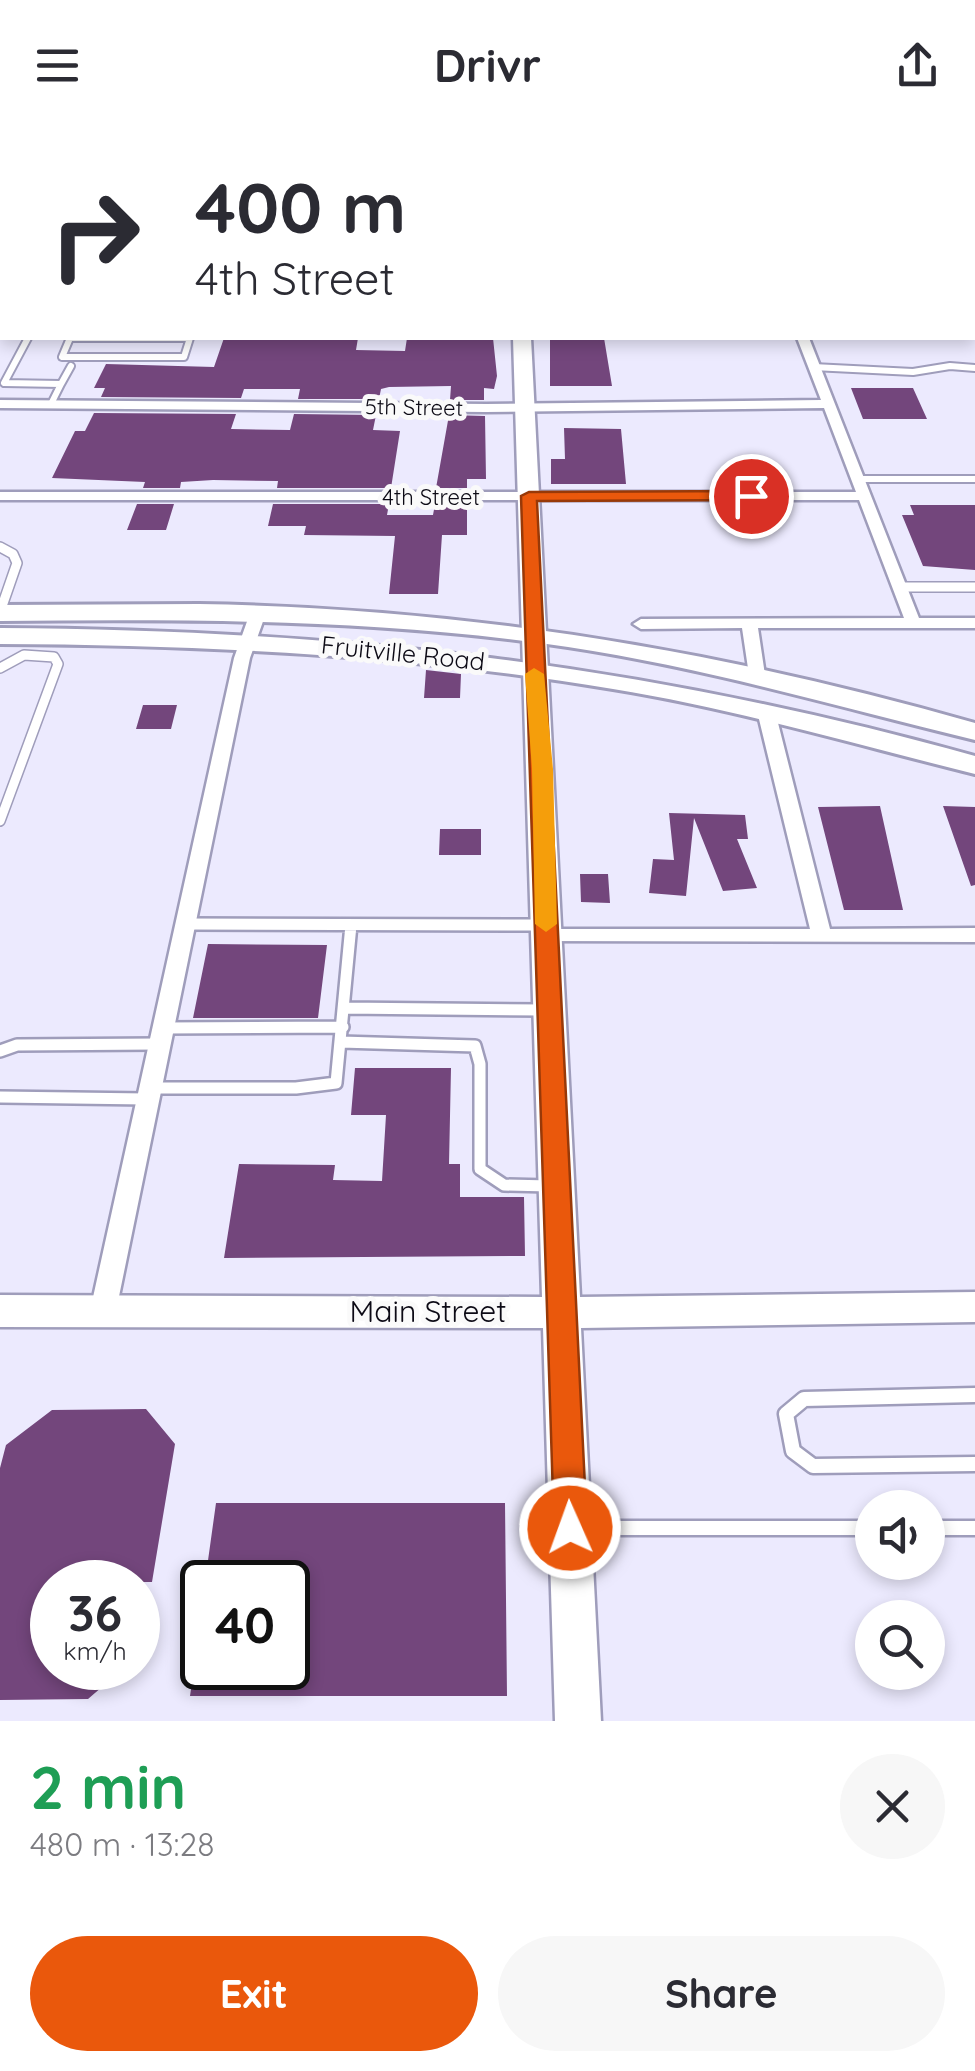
<!DOCTYPE html>
<html lang="en">
<head>
<meta charset="utf-8">
<style>
  body { margin:0; font-family:Quicksand,sans-serif; background:#f7f7f7; color:#2b2b33; height:100vh; display:flex; flex-direction:column; font-size:38px; white-space:nowrap }
  * { box-sizing:border-box; margin:0 }
  p { font-size:32px; color:#7c7c81 }
  .icon { flex:none; width:55px; height:55px; fill:none; stroke:currentColor; stroke-width:2; stroke-linecap:round; stroke-linejoin:round }
  .map { position:relative; height:1591px; overflow:hidden }
  .drawer { display:flex; flex-direction:column; background:#fff; flex:1 }
  .drawer>* { flex:none }
  .top-card { position:absolute; left:0px; top:0px; width:975px; height:210px; box-shadow:0 5px 15px #0003; background:#fff; color:#2b2b33; overflow:hidden }
  .fabs { position:absolute; left:855px; top:1360px; display:grid; gap:20px }
  .fabs a { display:grid; place-items:center; width:90px; height:90px; border-radius:50%; background:#fff; box-shadow:0 5px 15px #0003; font-size:50px }
  .speed { position:absolute; left:30px; top:1430px; display:flex; gap:20px; font-size:50px; font-weight:700; text-align:center }
  .speed>* { display:grid; place-content:center; width:130px; height:130px; border-radius:50%; background:#fff; box-shadow:0 5px 15px #0003; line-height:1 }
  .speed small { font-size:25px; font-weight:400 }
  .speed .limit { border:5px solid #111; border-radius:15px; background:#fff; color:#111 }
  .pin { position:absolute; display:grid; place-items:center; width:85px; height:85px; color:#fff; margin:-42px; border:5px solid #fff; border-radius:50%; box-shadow:0 2px 10px #0007 }
  .me { position:absolute; width:110px; margin:-55px; rotate:358deg; stroke-linejoin:round; filter:drop-shadow(0 0 8px #0008) }
  .turn { display:flex; align-items:center; gap:35px; height:210px; padding:0 30px; font-size:45px }
  .turn .icon { width:130px; height:130px; stroke-width:2.5 }
  .turn b { display:block; font-size:70px; line-height:85px }
  .round { display:grid; place-items:center; flex:none; width:105px; height:105px; border-radius:52px; background:#f7f7f7 }
  .headline { display:flex; align-items:center; justify-content:space-between; height:170px; padding:0 30px }
  h1 { font-size:60px; font-weight:700; line-height:75px; color:#1e9e55 }
  .action { display:flex; gap:20px; margin-top:auto; padding:20px 30px }
  .action a { flex:1; height:115px; border-radius:60px; background:#ea580c; color:#fff; font-size:40px; font-weight:700; line-height:115px; text-align:center }
  .action a+a { background:#f7f7f7; color:#2b2b33 }
  header { display:flex; justify-content:space-between; align-items:center; height:130px; padding:0 30px; background:#fff; font-size:45px; font-weight:700 }
  .map>svg:first-child { display:block }
  .building { fill:#73467c }
  .lines { fill:none; stroke-linecap:round; stroke-linejoin:round }
  .lane-far4-casing { stroke:#9f9dbb; stroke-width:8 }
  .lane-far3-casing { stroke:#9f9dbb; stroke-width:10 }
  .lane-far2-casing { stroke:#9f9dbb; stroke-width:12 }
  .lane-far1-casing { stroke:#9f9dbb; stroke-width:16 }
  .lane-casing { stroke:#9f9dbb; stroke-width:19 }
  .street-casing { stroke:#9f9dbb; stroke-width:5 }
  .secondary-casing { stroke:#9f9dbb; stroke-width:5 }
  .primary-casing { stroke:#9f9dbb; stroke-width:6 }
  .lane-far4 { stroke:#fff; stroke-width:5 }
  .lane-far3 { stroke:#fff; stroke-width:6 }
  .lane-far2 { stroke:#fff; stroke-width:9 }
  .lane-far1 { stroke:#fff; stroke-width:11 }
  .lane { stroke:#fff; stroke-width:14 }
  .street { fill:#fff; fill-rule:evenodd }
  .secondary { fill:#fff; fill-rule:evenodd }
  .primary { fill:#fff; fill-rule:evenodd }
  .route { fill:#ea580c; stroke:#983908; stroke-width:2.5 }
  .slow { fill:#f59e0b }
  .labels { text-anchor:middle; stroke-width:10; stroke-linejoin:round; paint-order:stroke }
  .far-street-label { font-size:22px; fill:#0c0a15; stroke:#fafafa }
  .street-label { font-size:25px; fill:#0c0a15; stroke:#fafafa }
  .near-street-label { font-size:30px; fill:#0c0a15; stroke:#fafafa }
</style>
</head>
<body>
<header><svg class="icon" aria-label="menu" viewBox="0 0 24 24"><path d="M4 6h16M4 12h16M4 18h16"/></svg>Drivr<svg class="icon" aria-label="share" viewBox="0 0 24 24"><path d="M12 15V3M7 8l5-5 5 5M5 13v7h14v-7"/></svg></header>
<div class="map">
<svg width="975" height="1591" viewBox="0 0 975 1591">
  <rect width="100%" height="100%" fill="#eceafe"/>
  <path class="building" d="M224,208h134l-2,12 49,1 2,-13h86l4,38 -3,13 -10,-1v12h-34l1,-14 -62,1 -8,2 -2,10h-81l2,-10h-56l-3,9 -140,-1 4,-9h-11l12,-24 108,3z
    M550,208h54l8,48h-62z
    M851,258h62l14,31h-64z
    M94,283l142,1 -5,15 59,1 4,-16 82,1 -3,15 27,1 -9,57h-114l1,-7 -65,-1 -32,2 -1,6h-37l2,-6 -93,-4 23,-47h10z
    M449,285l36,1 1,63h-19v9h-31z
    M564,298l57,1 5,55h-75v-25h14z
    M137,374h37l-8,26h-39z
    M273,374h116l-2,11h46l2,-11h32v31h-25l-4,59h-49l6,-58 -91,-1 2,-9h-38z
    M910,375h65v65l-52,-4 -21,-51h12z
    M426,540l35,4 -1,24h-36z
    M143,575h34l-6,24h-35z
    M880,676l23,104h-59l-26,-103z
    M943,676l32,1v78l-4,1z
    M669,683l76,2 3,24h-11l20,49 -34,3 -29,-73 -8,78 -37,-3 4,-34 21,1z
    M440,699h41v26h-42z
    M580,744h28l2,29 -29,-1z
    M208,814l119,1 -9,73h-125z
    M355,938h96l-2,96h11v33h64l1,59 -301,2 15,-94 96,1 -2,15 49,1 4,-66h-35z
    M146,1279l29,35 -23,138h-100v86h72l-36,31 -88,1v-232l6,-23 46,-35z
    M216,1373h289l2,193h-317l4,-28h94v-86h-83z"/>
  <g class="lines">
    <defs>
      <path id="lane-far4" d="M0,166l2,-8"/>
      <path id="lane-far3" d="M28,208l-24,45 57,1 -10,20
        M70,208l-8,19h122l6,-19
        M70,208h120
        M813,237l100,5 37,-6 25,2
        M61,254l10,-18
        M856,349h119"/>
      <path id="lane-far2" d="M0,417l13,7 4,9 -17,49
        M899,457h76
        M0,538l24,-13 30,2 4,7 -58,157"/>
      <path id="lane-far1" d="M187,794l354,1
        M344,878l199,2
        M165,898l178,-1
        M341,912l134,4 5,18v105l24,16 45,1
        M0,921l17,-6 141,-1
        M150,958h146l40,-5 15,-158
        M0,967l146,2"/>
      <path id="lane" d="M975,1265l-171,4 -18,15 7,37 20,15 162,-2
        M579,1398h293
        M928,1398h47"/>
      <path id="street" d="M0,105h2v6h-2z
        M0,189h2v6h-2z
        M797,208h12l110,280h56v10h-217l7,47 -8,5 -8,-5 -7,-47 -101,1 -8,-5 8,-5 263,-1 -45,-118h-859v-8h856l-32,-84 -338,4 -486,-4v-8l486,4 335,-4z
        M258,478l8,5 -16,45 -134,653 -4,7 -9,3 -9,-3 -4,-7 144,-653 16,-45z
        M766,576l9,5 55,218 145,-1v14l-436,-1 -3,-5 10,-7h264l-53,-218z"/>
      <path id="secondary" d="M507,0h14v2h-13z
        M972,39h3v8h-3z
        M513,208h18l49,959 395,-5v30l-394,6 20,393h-46l-12,-393 -543,-1v-32l542,2z"/>
      <path id="primary" d="M2,19v12l-2,1v-12z
        M2,48v12l-2,1v-12z
        M199,474c265,4 522,46 776,119v17c-136,-33 -268,-72 -407,-93 -188,-28 -378,-28 -568,-26v-16z
        M0,498c343,2 644,36 975,128v18c-121,-30 -239,-65 -362,-85 -203,-34 -407,-44 -613,-45z"/>
    </defs>
    <use href="#lane-far4" class="lane-far4-casing"/>
    <use href="#lane-far3" class="lane-far3-casing"/>
    <use href="#lane-far2" class="lane-far2-casing"/>
    <use href="#lane-far1" class="lane-far1-casing"/>
    <use href="#lane" class="lane-casing"/>
    <use href="#street" class="street-casing"/>
    <use href="#secondary" class="secondary-casing"/>
    <use href="#primary" class="primary-casing"/>
    <use href="#lane-far4" class="lane-far4"/>
    <use href="#lane-far3" class="lane-far3"/>
    <use href="#lane-far2" class="lane-far2"/>
    <use href="#lane-far1" class="lane-far1"/>
    <use href="#lane" class="lane"/>
    <use href="#street" class="street"/>
    <use href="#secondary" class="secondary"/>
    <use href="#primary" class="primary"/>
  </g>
  <path class="route" d="M751,361l6,2v7l-220,1 50,1027 -5,11 -12,4 -11,-4 -5,-11 -33,-1032 8,-4z"/>
  <path class="slow" d="M534,538l10,6 9,95 4,155 -11,8 -11,-8 -3,-155 -7,-95z"/>
  <g class="labels">
    <g class="far-street-label">
      <text transform="translate(414 277) rotate(1)" y="8">5th Street</text>
      <text x="431" y="375">4th Street</text>
    </g>
    <g class="street-label">
      <text transform="translate(403 523) rotate(6)" y="9">Fruitville Road</text>
    </g>
    <g class="near-street-label">
      <text x="428" y="1192">Main Street</text>
    </g>
  </g>
</svg>
<div class="fabs">
<a><svg class="icon" aria-label="sound" viewBox="0 0 24 24"><path d="M4 9h4l5-4v14l-5-4H4zM17 9q2 3 0 6"/></svg></a>
<a><svg class="icon" aria-label="search" viewBox="0 0 24 24"><circle cx="10" cy="10" r="6"/><path d="M15 15l6 6"/></svg></a>
</div>
<div class="speed"><div>36<small>km/h</small></div><div class="limit">40</div></div>
<div class="pin" style="left:751px;top:366px;background:#d93025"><svg class="icon" aria-label="arrive" viewBox="0 0 24 24"><path d="M6 21V4h12l-3 4 3 4H6"/></svg></div>
<svg class="me" style="left:570px;top:1398px" viewBox="-20 -20 40 40"><circle r="17" fill="#ea580c" stroke="#fff" stroke-width="3"/><path d="M0-11L8 9 0 5-8 9z" fill="#fff"/></svg>
<div class="top-card">
<div class="turn"><svg class="icon" aria-label="right" viewBox="0 0 24 24"><path d="M7 20v-9h11M14 6l5 5-5 5"/></svg><div><b>400 m</b>4th Street</div></div>
</div>
</div>
<section class="drawer">
<div class="headline"><div><h1>2 min</h1><p>480 m · 13:28</p></div><a class="round"><svg class="icon" aria-label="close" viewBox="0 0 24 24"><path d="M6 6l12 12M18 6L6 18"/></svg></a></div>
<div class="action"><a>Exit</a><a>Share</a></div>
</section>
</body>
</html>
